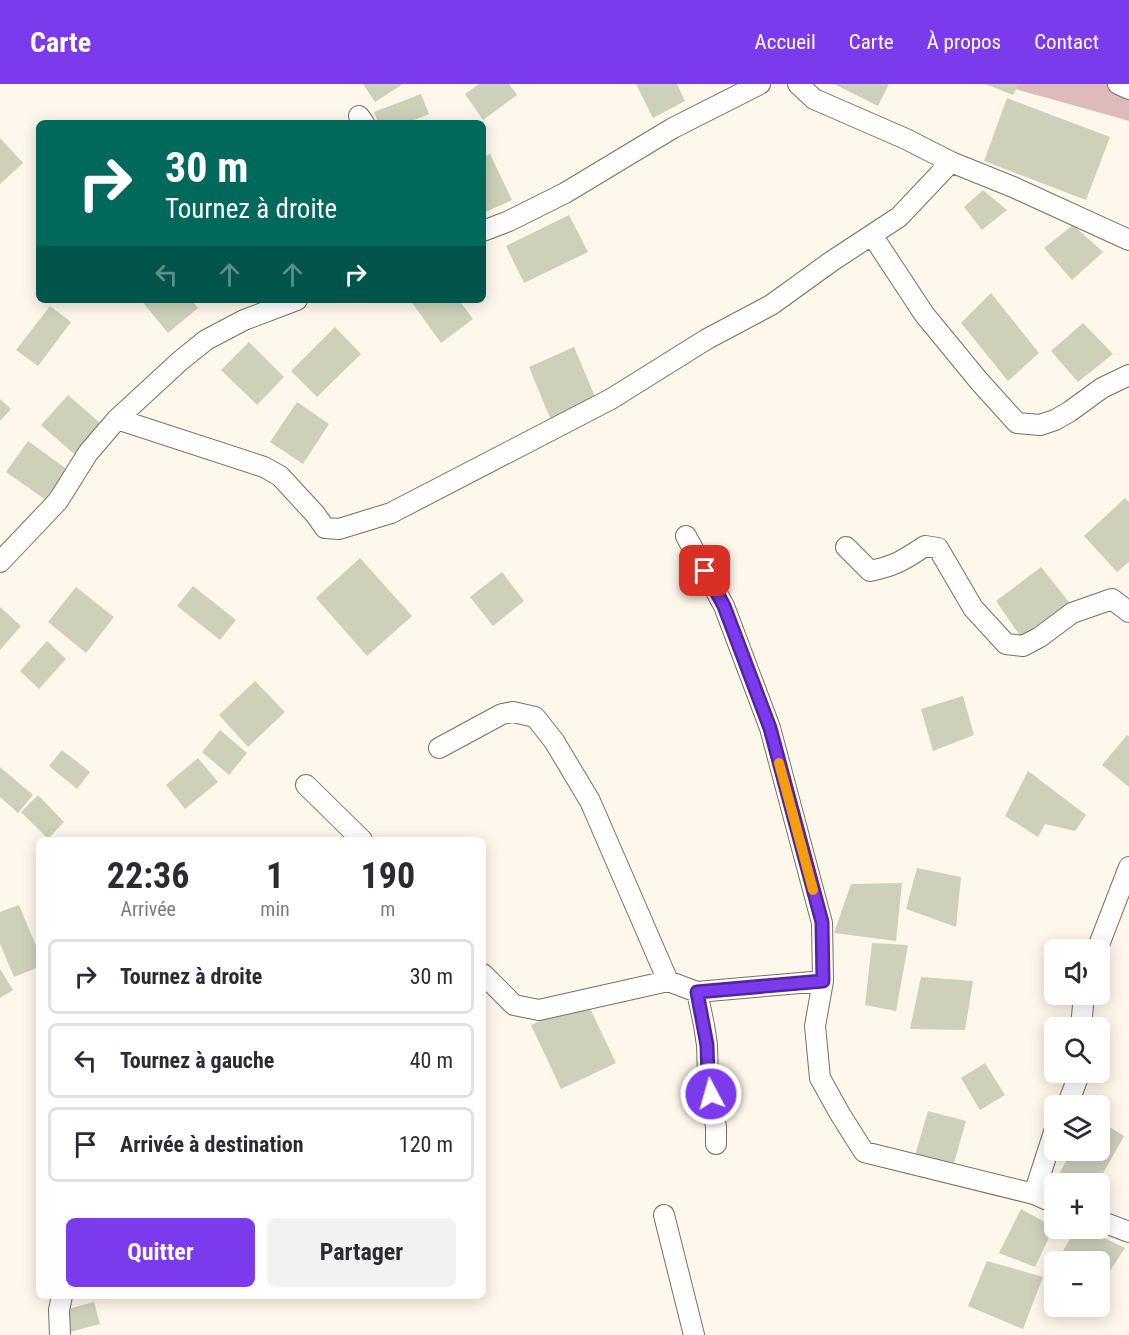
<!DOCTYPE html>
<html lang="fr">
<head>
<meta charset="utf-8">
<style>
  body { margin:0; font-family:"Roboto Condensed",sans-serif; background:#f2f2f3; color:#2b2b33; height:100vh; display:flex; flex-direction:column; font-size:22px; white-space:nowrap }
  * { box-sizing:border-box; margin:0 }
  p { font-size:20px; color:#7c7c81 }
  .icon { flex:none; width:33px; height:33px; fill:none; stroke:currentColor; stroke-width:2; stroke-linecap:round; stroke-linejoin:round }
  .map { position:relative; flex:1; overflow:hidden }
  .panel { position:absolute; left:36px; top:753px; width:450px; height:462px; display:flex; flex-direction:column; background:#fff; border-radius:9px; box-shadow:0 3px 15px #0003 }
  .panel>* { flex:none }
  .guide { position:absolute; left:36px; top:36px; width:450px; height:183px; border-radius:9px; box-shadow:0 3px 15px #0003; background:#00695c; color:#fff; overflow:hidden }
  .tools { position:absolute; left:1044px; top:855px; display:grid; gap:12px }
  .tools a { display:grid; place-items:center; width:66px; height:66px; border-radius:9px; background:#fff; box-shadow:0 3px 15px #0003; font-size:30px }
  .pin { position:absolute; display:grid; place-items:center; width:51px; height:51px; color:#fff; margin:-26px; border-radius:12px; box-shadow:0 3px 9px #0006 }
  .me { position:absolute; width:66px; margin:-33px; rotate:354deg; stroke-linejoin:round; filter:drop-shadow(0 0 4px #0008) }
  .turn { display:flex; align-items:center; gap:21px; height:126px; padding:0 30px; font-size:27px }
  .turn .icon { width:78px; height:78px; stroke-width:2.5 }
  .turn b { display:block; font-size:42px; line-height:51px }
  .lanes { display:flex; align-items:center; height:57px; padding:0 30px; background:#0003; justify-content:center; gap:30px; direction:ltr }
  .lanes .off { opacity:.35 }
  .eta { display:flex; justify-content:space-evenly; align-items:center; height:102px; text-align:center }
  .eta b { font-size:36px; font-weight:700; line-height:42px }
  .primary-button { display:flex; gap:12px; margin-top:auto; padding:12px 30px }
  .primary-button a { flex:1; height:69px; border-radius:9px; background:#7c3aed; color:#fff; font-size:24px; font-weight:700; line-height:69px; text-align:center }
  .primary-button a+a { background:#f2f2f3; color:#2b2b33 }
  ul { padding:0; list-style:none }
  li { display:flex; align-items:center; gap:18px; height:75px; margin:0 12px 9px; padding:0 18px; border:3px solid #e1e1e2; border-radius:9px }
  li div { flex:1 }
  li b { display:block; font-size:22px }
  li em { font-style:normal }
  header { display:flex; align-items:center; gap:36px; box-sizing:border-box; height:84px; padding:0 30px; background:#7c3aed; color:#fff }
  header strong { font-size:28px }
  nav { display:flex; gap:33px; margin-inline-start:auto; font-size:21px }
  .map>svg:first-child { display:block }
  .green { fill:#debabb }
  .building { fill:#cdd0ba }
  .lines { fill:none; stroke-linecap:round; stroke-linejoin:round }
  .minor-casing { stroke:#7a705e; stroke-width:22 }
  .minor { stroke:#fff; stroke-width:20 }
  .route-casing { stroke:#51269a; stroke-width:15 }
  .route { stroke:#7c3aed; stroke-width:10 }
  .slow { stroke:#f59e0b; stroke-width:10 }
</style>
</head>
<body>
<header>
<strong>Carte</strong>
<nav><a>Accueil</a><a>Carte</a><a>À propos</a><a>Contact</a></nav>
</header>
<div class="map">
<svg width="1129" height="1251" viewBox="0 0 1129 1251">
  <rect width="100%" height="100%" fill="#fef7eb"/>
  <path class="green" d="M997,0h132v37l-3,-1z"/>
  <path class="building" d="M363,0h40l-28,18z
    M479,0h30l8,11 -34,25 -18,-26z
    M636,0h41l8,17 -32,17z
    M834,0h55l-11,22z
    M985,0h34l-6,11z
    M421,10l8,20 -22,9h-29l-4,-11z
    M1007,14l103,39 -24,63 -102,-39z
    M0,54l23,25 -23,21z
    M490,70l22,46 -29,13v-56z
    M983,106l24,20 -25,20 -18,-23z
    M569,131l19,37 -64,31 -18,-37z
    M1073,141l30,27 -31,28 -28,-32z
    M991,209l48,60 -31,28 -47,-58z
    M141,216h50l7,8 -30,25z
    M410,216h49l14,19 -32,24z
    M50,222l21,16 -33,44 -22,-16z
    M1083,239l30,31 -35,28 -27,-31z
    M335,243l26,27 -44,43 -26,-26z
    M249,258l35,35 -27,28 -36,-35z
    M574,263l22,52 -46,19 -21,-51z
    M68,311l32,28 -26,31 -33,-29z
    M0,315l11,10 -11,12z
    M297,318l32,22 -26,40 -33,-22z
    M28,357l40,29 -22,30 -40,-28z
    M1125,414l4,4v60l-12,10 -33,-36z
    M360,474l52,58 -45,40 -51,-58z
    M1041,483l28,35 -48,35 -25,-36z
    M502,488l22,29 -31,25 -23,-29z
    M193,502l43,34 -16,20 -43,-34z
    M76,503l38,30 -28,36 -38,-31z
    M0,523l21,19 -21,24z
    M47,557l19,18 -27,30 -19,-18z
    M255,597l30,31 -37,35 -29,-32z
    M963,612l11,39 -41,16 -12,-42z
    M220,646l27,23 -18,22 -27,-23z
    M1127,651l2,2v50l-27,-22z
    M62,666l28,22 -13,17 -28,-23z
    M198,674l20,24 -33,27 -19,-24z
    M0,683l33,28 -15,18 -18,-16z
    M1028,687l58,44 -11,16 -30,-7 -7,13 -33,-21z
    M38,711l26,27 -16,17 -27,-27z
    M917,784l44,9 -5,50 -50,-18z
    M902,799l-6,58 -62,-8 17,-49z
    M19,821l20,48v14l-25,10 -14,-33v-32z
    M872,859l36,2 -12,66 -31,-6z
    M0,885l13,21 -13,8z
    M921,893l52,4 -8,49 -55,-1z
    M586,916l30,63 -55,26 -30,-64z
    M985,979l20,32 -25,15 -19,-32z
    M928,1027l38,10 -14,49 -38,-11z
    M1100,1037l24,15 -27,48h-35l-6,-4 16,-30h28z
    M1021,1125l33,18 -19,40 -36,-14z
    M1077,1144h6l42,20 -25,38v-24h-44z
    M987,1177l56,16 -20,52 -55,-23z
    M94,1218l6,22 -34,9 -6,-22z"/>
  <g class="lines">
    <defs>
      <path id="minor" d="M798,0l16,15 92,40 45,23 62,25 116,53
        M1118,0l11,5
        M359,32l5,7
        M483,147l26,-10 56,-28 108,-65 87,-44
        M872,151l52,79 55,67 38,42 23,2 15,-5 14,-8 33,-24 27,-13
        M117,335l147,48 16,9 35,38 10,14 14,1 52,-16 220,-114 96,-60 64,-34 61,-44 67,-44 52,-55
        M686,452l38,70 46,122 52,195 1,58 -8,45 5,52 20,36 24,38 170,42 20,9
        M846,463l24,24c25,-5 34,-11 55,-25l13,2 35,60 33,36 17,2 17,-9 32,-24 40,-14 17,13
        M0,478l58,-61 30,-48 29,-34 63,-58 26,-21 38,-20 53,-20
        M439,664l63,-34 11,-2 22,5 19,24 36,60 78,180 29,11 126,-11
        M306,701l56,55
        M1097,866l32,-83
        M483,890l31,31 25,5 129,-29
        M697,908l7,33 3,20 1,33 8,49v17
        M1081,944l3,-34
        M1067,1022l13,-34
        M1034,1110l20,-62
        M664,1131l30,120
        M1100,1137l29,11
        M60,1251l-1,-25 3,-14"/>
    </defs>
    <use href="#minor" class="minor-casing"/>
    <use href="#minor" class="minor"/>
  </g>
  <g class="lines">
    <defs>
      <path id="route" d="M705,487l19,35 46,122 52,194 1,59 -126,11 10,53 1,33 3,16"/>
    </defs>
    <use href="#route" class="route-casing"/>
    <use href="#route" class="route"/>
    <path class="slow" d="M779,679l34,127"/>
  </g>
</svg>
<div class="tools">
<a><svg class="icon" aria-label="sound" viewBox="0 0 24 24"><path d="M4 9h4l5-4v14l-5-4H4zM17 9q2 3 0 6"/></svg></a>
<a><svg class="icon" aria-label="search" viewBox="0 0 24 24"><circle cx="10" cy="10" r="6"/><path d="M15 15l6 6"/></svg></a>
<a><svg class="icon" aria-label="layers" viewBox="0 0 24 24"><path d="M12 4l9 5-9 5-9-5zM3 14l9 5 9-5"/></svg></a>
<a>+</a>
<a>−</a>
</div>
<div class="pin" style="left:705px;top:487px;background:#d93025"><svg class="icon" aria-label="arrive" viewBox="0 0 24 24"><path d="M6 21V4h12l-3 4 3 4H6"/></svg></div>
<svg class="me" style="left:711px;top:1010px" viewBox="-20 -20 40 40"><circle r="17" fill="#7c3aed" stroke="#fff" stroke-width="3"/><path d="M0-11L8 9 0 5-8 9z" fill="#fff"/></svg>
<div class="guide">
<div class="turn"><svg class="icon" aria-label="right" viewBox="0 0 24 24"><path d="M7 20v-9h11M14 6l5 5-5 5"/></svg><div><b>30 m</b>Tournez à droite</div></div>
<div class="lanes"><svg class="icon off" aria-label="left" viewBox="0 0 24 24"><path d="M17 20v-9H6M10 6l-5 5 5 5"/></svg><svg class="icon off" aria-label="ahead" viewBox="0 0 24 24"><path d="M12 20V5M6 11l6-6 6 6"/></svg><svg class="icon off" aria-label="ahead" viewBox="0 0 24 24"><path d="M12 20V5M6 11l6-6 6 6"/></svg><svg class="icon" aria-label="right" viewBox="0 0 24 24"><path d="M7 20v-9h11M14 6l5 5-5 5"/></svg></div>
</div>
<section class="panel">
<div class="eta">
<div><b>22:36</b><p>Arrivée</p></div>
<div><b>1</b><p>min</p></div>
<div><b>190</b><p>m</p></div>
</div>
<ul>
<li><svg class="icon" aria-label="right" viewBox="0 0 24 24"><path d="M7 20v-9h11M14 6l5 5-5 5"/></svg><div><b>Tournez à droite</b></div><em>30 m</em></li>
<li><svg class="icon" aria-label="left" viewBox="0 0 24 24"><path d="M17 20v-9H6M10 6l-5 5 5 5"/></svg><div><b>Tournez à gauche</b></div><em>40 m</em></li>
<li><svg class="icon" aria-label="arrive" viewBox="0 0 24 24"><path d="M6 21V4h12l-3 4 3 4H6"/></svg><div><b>Arrivée à destination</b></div><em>120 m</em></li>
</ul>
<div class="primary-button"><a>Quitter</a><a>Partager</a></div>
</section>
</div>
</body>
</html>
